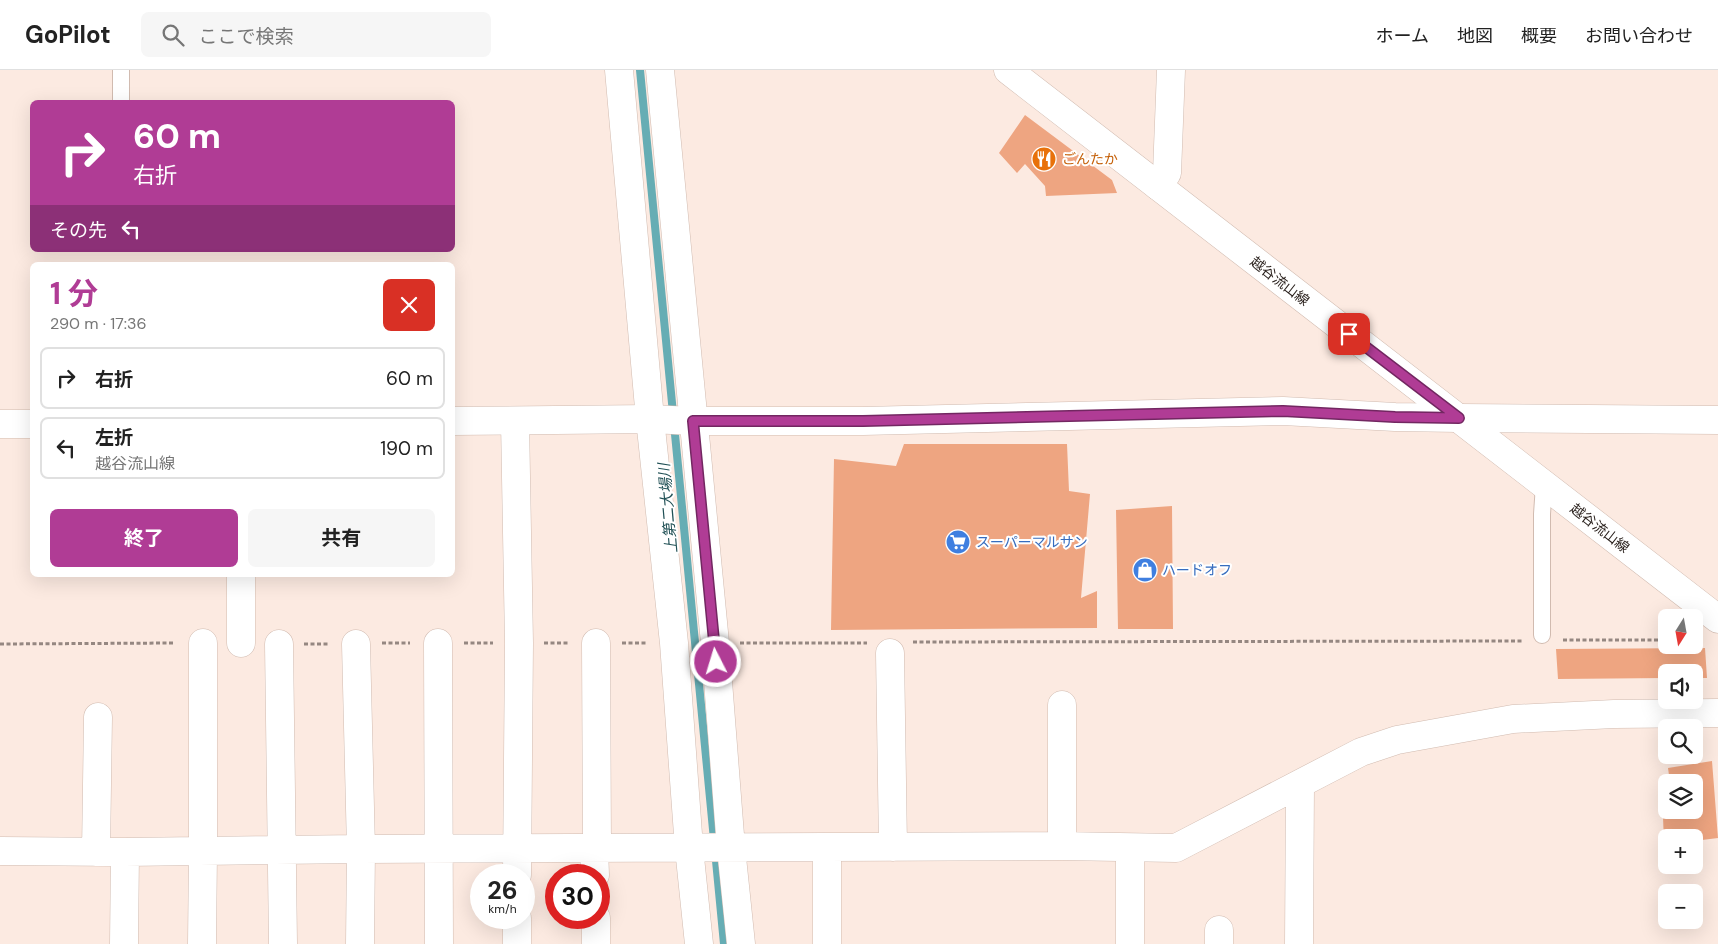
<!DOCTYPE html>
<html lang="ja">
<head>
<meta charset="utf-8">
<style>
  body { margin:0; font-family:"DM Sans","Noto Sans JP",sans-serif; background:#f6f6f6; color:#222; height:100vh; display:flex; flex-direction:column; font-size:19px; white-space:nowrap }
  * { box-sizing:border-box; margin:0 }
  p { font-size:16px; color:#767676 }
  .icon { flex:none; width:28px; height:28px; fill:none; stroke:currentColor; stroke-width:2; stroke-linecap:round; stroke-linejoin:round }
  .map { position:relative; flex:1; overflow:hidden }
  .drawer { position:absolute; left:30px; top:192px; width:425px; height:315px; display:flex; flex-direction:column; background:#fff; border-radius:8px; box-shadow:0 5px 20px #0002 }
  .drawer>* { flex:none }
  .top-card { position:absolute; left:30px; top:30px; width:425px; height:152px; border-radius:8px; box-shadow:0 5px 20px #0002; background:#b03c95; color:#fff; overflow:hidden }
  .needle { width:32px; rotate:191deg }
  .fabs { position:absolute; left:1658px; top:539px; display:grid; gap:10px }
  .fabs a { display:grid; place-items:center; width:45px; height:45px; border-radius:8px; background:#fff; box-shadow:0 5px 20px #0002; font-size:25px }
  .speed { position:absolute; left:470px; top:794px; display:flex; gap:10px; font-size:25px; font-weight:700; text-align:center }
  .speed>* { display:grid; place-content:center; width:65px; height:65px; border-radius:50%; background:#fff; box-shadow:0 5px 20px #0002; line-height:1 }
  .speed small { font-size:12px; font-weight:400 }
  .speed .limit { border:8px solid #d22; background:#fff; color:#111 }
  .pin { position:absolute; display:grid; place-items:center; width:42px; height:42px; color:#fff; margin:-21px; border-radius:10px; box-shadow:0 2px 8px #0006 }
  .me { position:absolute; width:55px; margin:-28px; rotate:355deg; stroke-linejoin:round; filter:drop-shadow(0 0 4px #0008) }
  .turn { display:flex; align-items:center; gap:18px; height:105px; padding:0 20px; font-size:22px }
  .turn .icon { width:65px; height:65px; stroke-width:2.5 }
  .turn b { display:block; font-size:35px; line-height:42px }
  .then { display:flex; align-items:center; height:48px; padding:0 20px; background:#0003; gap:10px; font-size:19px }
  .round { display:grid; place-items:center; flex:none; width:52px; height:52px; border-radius:8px; background:#f6f6f6 }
  .headline { display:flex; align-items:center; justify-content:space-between; height:85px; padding:0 20px }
  h1 { font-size:30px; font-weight:700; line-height:38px; color:#b03c95 }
  .action { display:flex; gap:10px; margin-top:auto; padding:10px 20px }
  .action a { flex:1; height:58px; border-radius:8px; background:#b03c95; color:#fff; font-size:20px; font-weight:700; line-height:58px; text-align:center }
  .action a+a { background:#f6f6f6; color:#222 }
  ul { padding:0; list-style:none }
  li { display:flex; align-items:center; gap:15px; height:62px; margin:0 10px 8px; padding:0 10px; border:2px solid #e0e0e0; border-radius:8px }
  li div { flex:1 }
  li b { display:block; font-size:19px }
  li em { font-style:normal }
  header { display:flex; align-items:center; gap:30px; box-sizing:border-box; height:70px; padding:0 25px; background:#fff; border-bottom:1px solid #e0e0e0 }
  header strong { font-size:24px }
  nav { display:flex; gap:28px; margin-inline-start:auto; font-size:18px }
  .search { width:350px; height:45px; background:#f6f6f6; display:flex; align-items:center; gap:12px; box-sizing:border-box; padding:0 18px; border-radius:8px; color:#767676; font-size:19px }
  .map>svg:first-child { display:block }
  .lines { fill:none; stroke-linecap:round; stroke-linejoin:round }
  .stream { stroke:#66adb4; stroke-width:8 }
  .building { fill:#eea581 }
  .lane-casing { stroke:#d1bbb0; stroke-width:18 }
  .street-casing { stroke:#d1bbb0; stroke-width:29 }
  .secondary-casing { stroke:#d1bbb0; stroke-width:29 }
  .primary-casing { stroke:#d1bbb0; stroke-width:29 }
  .path { stroke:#958781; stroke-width:3; stroke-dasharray:4 2.5; stroke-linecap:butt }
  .lane { stroke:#fff; stroke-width:16 }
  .street { stroke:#fff; stroke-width:28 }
  .secondary { stroke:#fff; stroke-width:28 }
  .primary { stroke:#fff; stroke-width:28 }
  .route-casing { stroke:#722761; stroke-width:12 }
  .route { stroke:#b03c95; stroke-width:9 }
  .labels { text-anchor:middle; stroke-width:4; stroke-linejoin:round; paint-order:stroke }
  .food-label { font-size:14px; fill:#c56008; stroke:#fff; text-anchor:start }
  .street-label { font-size:14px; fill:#2b221e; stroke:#fff }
  .shop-label { font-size:14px; fill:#366cbe; stroke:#fff; text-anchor:start }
  .water-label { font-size:15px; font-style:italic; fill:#205055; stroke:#fff }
</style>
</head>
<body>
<header>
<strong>GoPilot</strong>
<div class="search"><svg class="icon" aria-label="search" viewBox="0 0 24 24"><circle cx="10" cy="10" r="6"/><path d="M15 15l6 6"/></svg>ここで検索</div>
<nav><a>ホーム</a><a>地図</a><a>概要</a><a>お問い合わせ</a></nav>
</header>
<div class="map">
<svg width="1718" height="874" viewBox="0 0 1718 874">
  <rect width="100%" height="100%" fill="#fceae1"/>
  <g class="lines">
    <path class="stream" d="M640,0l84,874"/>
  </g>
  <path class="building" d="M1025,45l87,65 5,13 -71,3 -1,-10 -20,-22 -8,9 -18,-20z
    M904,374h163l2,47 21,3 -9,104 16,-7v37l-266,2 3,-171 62,7z
    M1172,436l1,123h-55l-2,-119z
    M1705,578l2,30h-13v-6h-28v6l-108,1 -2,-30z
    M1712,691l6,77 -24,3v-3h-28v5h-2l-2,-52h4v19h28v-28h-24l-2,-14z"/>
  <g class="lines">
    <defs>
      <path id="lane" d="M121,0v32
        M1542,565v-121l2,-29"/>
      <path id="street" d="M619,0l31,349 24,224 15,205 10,96
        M660,0l55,573 16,205 10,96
        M1158,116l9,-13 4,-103
        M1459,348l259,2
        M515,351l4,222 -2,232
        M241,573v-68
        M438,573l1,301
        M596,573l1,205
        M279,574l4,300
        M356,574l5,205 -1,95
        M890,583l3,194
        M1062,776v-141
        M827,777v97
        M594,779l1,26
        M0,781l125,1 236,-3 701,-3 114,2 185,-96 36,-12 116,-21 101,-5 104,-1
        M96,782l2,-135
        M517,848v26
        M596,848v26
        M124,874l1,-92
        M202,874l1,-93v-208
        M1130,874v-96
        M1219,874v-14
        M1299,874l1,-160"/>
      <path id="secondary" d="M452,351l198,-2 43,2h170l420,-10 112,6 64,1
        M0,354h32"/>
      <path id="primary" d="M1008,0l710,549"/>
    </defs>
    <use href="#lane" class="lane-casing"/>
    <use href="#street" class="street-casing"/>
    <use href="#secondary" class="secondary-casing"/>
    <use href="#primary" class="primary-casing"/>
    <path class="path" d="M1563,570h103
      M913,572l609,-1
      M382,573h28
      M464,573h29
      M544,573h26
      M622,573h26
      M740,573h127
      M0,574l175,-1
      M304,574h26"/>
    <use href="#lane" class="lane"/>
    <use href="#street" class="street"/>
    <use href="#secondary" class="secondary"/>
    <use href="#primary" class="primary"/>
  </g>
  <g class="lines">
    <defs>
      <path id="route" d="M716,592l-23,-241h170l420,-10 112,6 64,1 -110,-84"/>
    </defs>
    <use href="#route" class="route-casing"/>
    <use href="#route" class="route"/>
  </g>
  <defs>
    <symbol id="restaurant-disc" viewBox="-11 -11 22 22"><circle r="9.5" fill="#e8710a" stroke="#fff"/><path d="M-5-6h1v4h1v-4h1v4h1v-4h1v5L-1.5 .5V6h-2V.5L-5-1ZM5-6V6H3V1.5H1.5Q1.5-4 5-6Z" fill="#fff"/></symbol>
    <symbol id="supermarket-disc" viewBox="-11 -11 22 22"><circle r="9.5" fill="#3f7fe0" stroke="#fff"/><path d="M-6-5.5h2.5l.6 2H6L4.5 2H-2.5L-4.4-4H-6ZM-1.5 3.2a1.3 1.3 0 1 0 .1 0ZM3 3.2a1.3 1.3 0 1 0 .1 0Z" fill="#fff"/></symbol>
    <symbol id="shop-disc" viewBox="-11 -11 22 22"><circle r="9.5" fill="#3f7fe0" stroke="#fff"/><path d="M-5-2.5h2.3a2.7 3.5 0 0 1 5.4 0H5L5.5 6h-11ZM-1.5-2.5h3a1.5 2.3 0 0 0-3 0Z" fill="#fff"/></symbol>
  </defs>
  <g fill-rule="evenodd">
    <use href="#restaurant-disc" x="1030" y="75" width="28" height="28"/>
    <use href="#supermarket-disc" x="944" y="458" width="28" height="28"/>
    <use href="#shop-disc" x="1131" y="486" width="28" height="28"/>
  </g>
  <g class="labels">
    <g class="food-label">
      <text x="1062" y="94">ごんたか</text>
    </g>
    <g class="street-label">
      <text transform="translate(1280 211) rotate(38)" y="5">越谷流山線</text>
      <text transform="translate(1600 458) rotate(38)" y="5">越谷流山線</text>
    </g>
    <g class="shop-label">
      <text x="976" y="477">スーパーマルサン</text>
      <text x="1162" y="505">ハードオフ</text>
    </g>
    <g class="water-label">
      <text transform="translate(668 438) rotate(-95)" y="5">上第二大場川</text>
    </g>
  </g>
</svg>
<div class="fabs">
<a><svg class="needle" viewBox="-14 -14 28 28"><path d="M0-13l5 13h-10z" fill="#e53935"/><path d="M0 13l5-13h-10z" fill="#767676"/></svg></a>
<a><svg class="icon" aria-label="sound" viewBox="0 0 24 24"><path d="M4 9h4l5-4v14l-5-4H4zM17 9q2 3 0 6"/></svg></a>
<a><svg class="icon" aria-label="search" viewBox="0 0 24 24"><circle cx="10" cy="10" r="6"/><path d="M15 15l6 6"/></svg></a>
<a><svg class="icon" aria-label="layers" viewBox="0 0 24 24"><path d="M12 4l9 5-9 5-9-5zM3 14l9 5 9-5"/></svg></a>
<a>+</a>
<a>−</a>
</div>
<div class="speed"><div>26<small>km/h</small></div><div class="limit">30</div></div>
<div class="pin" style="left:1349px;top:264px;background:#d93025"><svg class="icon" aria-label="arrive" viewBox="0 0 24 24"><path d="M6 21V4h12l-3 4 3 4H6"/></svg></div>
<svg class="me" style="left:716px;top:592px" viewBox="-20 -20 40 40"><circle r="17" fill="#b03c95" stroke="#fff" stroke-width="3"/><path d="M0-11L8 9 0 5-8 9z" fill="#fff"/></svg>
<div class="top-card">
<div class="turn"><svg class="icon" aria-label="right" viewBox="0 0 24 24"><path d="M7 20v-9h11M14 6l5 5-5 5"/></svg><div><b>60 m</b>右折</div></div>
<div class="then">その先<svg class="icon" aria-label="left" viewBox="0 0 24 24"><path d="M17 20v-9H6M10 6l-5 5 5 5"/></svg></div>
</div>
<section class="drawer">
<div class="headline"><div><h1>1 分</h1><p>290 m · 17:36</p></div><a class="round" style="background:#d93025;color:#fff"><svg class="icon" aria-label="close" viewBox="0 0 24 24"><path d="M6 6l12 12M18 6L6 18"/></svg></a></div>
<ul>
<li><svg class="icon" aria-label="right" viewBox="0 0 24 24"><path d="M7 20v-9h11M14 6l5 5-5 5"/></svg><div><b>右折</b></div><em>60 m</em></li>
<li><svg class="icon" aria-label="left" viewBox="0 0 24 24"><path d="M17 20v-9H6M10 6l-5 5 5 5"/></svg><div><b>左折</b><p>越谷流山線</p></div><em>190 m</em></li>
</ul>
<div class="action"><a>終了</a><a>共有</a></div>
</section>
</div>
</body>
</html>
